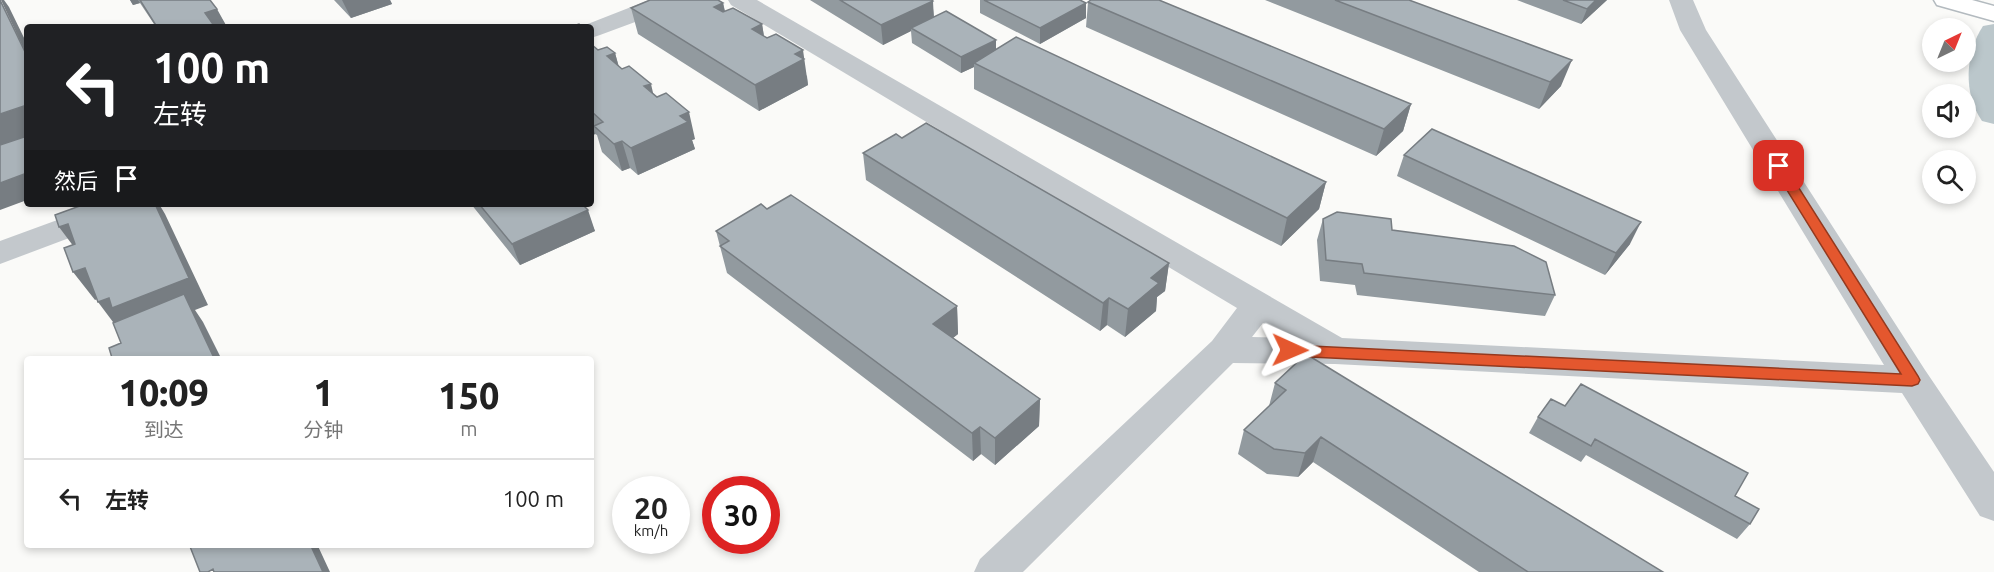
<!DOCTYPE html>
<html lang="zh">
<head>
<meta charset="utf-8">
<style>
  body { margin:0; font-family:Ubuntu,"Noto Sans SC",sans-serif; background:#f2f2f2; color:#222; height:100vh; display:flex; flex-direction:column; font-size:22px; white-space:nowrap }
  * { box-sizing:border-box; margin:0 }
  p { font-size:20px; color:#767676 }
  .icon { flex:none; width:33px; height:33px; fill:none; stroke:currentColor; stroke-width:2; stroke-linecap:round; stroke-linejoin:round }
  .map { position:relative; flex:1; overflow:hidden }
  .details { position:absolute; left:24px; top:356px; width:570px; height:192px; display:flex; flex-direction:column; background:#fff; border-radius:6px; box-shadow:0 3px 9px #0003 }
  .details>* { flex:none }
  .banner { position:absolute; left:24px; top:24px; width:570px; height:183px; border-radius:6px; box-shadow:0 3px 9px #0003; background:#202124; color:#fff; overflow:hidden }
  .needle { width:39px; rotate:43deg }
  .tools { position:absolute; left:1922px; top:18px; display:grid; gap:12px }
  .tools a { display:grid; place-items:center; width:54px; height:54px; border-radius:50%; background:#fff; box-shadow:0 3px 9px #0003; font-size:30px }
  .speed { position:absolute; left:612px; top:476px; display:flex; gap:12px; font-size:30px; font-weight:700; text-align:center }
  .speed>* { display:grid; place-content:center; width:78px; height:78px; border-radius:50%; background:#fff; box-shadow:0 3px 9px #0003; line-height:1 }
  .speed small { font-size:15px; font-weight:400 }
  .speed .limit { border:9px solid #d22; background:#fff; color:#111 }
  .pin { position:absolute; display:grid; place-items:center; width:51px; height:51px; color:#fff; margin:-26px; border-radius:12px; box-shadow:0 3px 9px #0006 }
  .me { position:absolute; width:66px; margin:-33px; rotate:91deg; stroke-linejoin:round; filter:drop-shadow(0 0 4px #0008) }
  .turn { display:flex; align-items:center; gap:21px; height:126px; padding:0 30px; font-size:27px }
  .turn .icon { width:78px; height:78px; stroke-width:2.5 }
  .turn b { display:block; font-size:42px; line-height:51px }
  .then { display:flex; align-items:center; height:57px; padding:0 30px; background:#0003; gap:12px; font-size:22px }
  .eta { display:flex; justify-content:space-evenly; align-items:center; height:102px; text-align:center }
  .eta b { font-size:36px; font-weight:800; line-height:42px }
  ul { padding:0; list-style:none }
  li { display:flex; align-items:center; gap:18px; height:78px; padding:0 30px; border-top:2px solid #e0e0e0 }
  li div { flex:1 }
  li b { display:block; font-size:22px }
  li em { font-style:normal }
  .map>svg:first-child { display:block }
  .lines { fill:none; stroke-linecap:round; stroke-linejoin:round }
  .canal { fill:#bbc7cb; fill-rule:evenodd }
  .secondary-casing { stroke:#b3babf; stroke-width:3 }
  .street { fill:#c3c8cc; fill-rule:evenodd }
  .secondary { fill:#fff; fill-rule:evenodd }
  .wall { fill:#929a9f }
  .shaded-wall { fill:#777d82 }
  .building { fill:#aab3b9; stroke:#777d82; stroke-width:1.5 }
  .route { fill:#e4572e; stroke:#94391e; stroke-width:1.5 }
</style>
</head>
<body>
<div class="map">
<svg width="1994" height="572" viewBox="0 0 1994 572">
  <rect width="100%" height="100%" fill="#fafaf8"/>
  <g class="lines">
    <path class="canal" d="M1994,24v100l-12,-3c-19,-27 -17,-68 1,-95z"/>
    <defs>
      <path id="secondary" d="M1934,0h38l22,6v15l-57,-16z"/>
    </defs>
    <use href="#secondary" class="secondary-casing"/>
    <path class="street" d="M649,0h35l-3,5 -81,30 -9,3v-11h-11z
      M728,0h29l585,338 542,27 -204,-335 -11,-30h24l13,30 219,340 69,102v49l-14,-5 -78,-123 -567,-29 -102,-1 -210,209h-49l6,-13 232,-218 25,-33 -506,-303zM1263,323l23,15 -34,-1z
      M101,204h44l-4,7 -141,53v-23z"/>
    <use href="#secondary" class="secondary"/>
  </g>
  <path class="wall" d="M130,0h80l17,27h-71l-16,-24 -7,2z
    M334,0h56l2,4 -41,14z
    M810,0h122l2,17 62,23v9l330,133 -7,27 -38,37 -307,-157v-22l-13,6 -49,-30 -1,-12 -28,14z
    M980,0h100l6,3v15l-46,26 -60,-31z
    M1089,0h70l252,104 -8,27 -27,25 -290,-129 2,-25 2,-1z
    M1265,0h144l152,86 -22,23z
    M1517,0h90l-26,24z
    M723,3l2,8 37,13 2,12 43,40 1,9 -49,26 -121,-77 -7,-26z
    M591,40l2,6 5,4 17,3 4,14 34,27 42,45 -3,1 3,9 -57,26 -8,-7 -8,3 -20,-19 -5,-17 -2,-1 -4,2z
    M902,138l267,125 -4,28 -8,6 -1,14 -31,26 -18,-12 -7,6 -234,-151 -3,-27z
    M1404,155l226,89 -25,31 -208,-99z
    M471,204h111l13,27 -75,34z
    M767,209l190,97 1,28 -5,4 87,61 -1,27 -44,39 -14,-11 -8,7 -246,-188 -11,-42z
    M1323,219l69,11 163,65 -10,21 -188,-21 -2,-10 -35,-4 -3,-41z
    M1275,383l388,189h-184l-166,-110 -15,15 -31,-3 -29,-20 6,-24 25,-24z
    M1551,399l184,97 15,28 -13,15 -151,-84 -5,7 -52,-29 9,-16z"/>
  <path class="shaded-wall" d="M1,0h3l5,7 18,37v12z
    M130,0h8l2,3 -7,2z
    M342,0h48l2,4 -41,14z
    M1596,0h11l-26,24 6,-15z
    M933,1l1,20 -23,7v3l-28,14 -2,-20z
    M723,3l5,25 -14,-21z
    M1086,3v15l-46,26v-16z
    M217,9l10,18h-14l-8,-14z
    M762,24l4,26 -14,-21z
    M996,40v15l-22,8v4l-13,6v-16z
    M803,50l5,35 -49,26 -4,-26 40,-31z
    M615,53l7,26 -15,-23z
    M1572,60l-11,26 -22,23 11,-27z
    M651,84l6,26 -13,-24z
    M1411,104l-8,27 -27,25 8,-27z
    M27,105v33l-27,10v-34z
    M689,112l6,27 -3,1 3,9 -57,26 -7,-27 49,-32z
    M591,120l4,14 -4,2z
    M622,141l8,27 -8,3 -8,-27z
    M27,173v27l-27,10v-27z
    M1326,182l-7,27 -38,37 6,-28z
    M155,204h4l6,10 43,91 -13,5 8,12 18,36h-7l-95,-28 -21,-28z
    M588,210l7,21 -75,34 -8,-21z
    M1641,222l-11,22 -25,31 11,-22z
    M68,224l12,31 -21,-28z
    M1169,263l-4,28 -8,6 -1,14 -31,26 3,-28 23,-31z
    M85,268l22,27 -12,5 -22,-28z
    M1109,298l-2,27 -7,6 3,-28z
    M957,306l1,28 -23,18 -2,-28z
    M1040,399l-1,27 -44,39v-27z
    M980,427l1,27 -8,7 -1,-28z
    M1321,437l-8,25 -15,15 7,-24z
    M310,544h7l13,28h-7z"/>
  <path class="building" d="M0,0l27,56v49l-27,9z
    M140,0h70l7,9 -12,4 10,14h-58z
    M650,0h68l5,3 -9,4 9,5 10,-4 29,16 -10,5 15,9 9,-4 27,16 -8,4 9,5 -49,26 -124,-77z
    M840,0h92l1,1 -52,24z
    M984,0h96l6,3 -46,25z
    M1091,0h68l252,104 -27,25 -296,-127z
    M1335,0h74l163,60 -22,22z
    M1563,0h33l-9,9z
    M946,11l50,29 -35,17 -50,-29z
    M579,24l4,3h-13z
    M1016,37l310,145 -39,36 -313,-155z
    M591,44l7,6 9,-3 8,6 -8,3 15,13 7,-3 22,18 -7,2 13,11 9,-4 23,19 -9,4 8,6 -57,26 -9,-7 -8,3 -20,-18 9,-4 -12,-11z
    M926,123l243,140 -18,15 8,5 -31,26 -19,-11 -6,5 -240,-150 33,-19 6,4z
    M1432,129l209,93 -25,31 -212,-98z
    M27,136v37l-27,10v-38z
    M791,195l166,111 -24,18 107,75 -45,39 -15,-11 -8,6 -252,-187 9,-5 -13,-10 45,-27 6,5z
    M85,204h70l34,74 -77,30 -3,-10 -11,4 -13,-34 -12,4 -9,-24 11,-4 -7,-20 -9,3 -4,-12z
    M479,204h103l6,6 -76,34z
    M1337,212l54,7 1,11 122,16 32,16 9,33 -191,-22 -2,-9 -36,-4 -3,-41z
    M184,294l30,64h-102l-3,-10 12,-5 -8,-20z
    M1306,354l357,218h-135l-207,-135 -16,16 -31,-4 -30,-19 42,-40 -11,-7z
    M1581,384l167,89 -13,23 24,13 -9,15 -155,-85 -4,7 -53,-29 13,-18 14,7z
    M189,544h121l13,28h-109l-1,-3 -5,3h-8z"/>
  <path class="route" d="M1779,163l6,3 133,210 2,4 -2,4 -6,2 -622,-30 -7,-6 7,-5 611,29 -129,-208z"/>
</svg>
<div class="tools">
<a><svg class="needle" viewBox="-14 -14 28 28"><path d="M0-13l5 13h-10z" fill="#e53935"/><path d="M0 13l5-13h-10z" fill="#767676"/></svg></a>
<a><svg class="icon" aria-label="sound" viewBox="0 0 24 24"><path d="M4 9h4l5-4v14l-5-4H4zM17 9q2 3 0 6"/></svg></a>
<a><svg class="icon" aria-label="search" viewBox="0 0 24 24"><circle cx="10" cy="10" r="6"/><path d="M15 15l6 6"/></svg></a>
</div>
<div class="speed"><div>20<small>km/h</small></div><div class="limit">30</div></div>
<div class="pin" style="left:1779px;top:166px;background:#d93025"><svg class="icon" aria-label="arrive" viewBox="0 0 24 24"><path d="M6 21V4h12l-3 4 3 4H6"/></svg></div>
<svg class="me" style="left:1290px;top:350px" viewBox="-20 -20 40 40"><path d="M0-17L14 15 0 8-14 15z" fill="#e4572e" stroke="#fff" stroke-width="4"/></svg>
<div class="banner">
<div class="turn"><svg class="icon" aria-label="left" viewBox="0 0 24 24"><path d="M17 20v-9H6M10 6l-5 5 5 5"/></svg><div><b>100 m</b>左转</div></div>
<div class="then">然后<svg class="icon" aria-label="arrive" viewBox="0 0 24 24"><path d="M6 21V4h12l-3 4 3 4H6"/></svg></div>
</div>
<section class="details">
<div class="eta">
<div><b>10:09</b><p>到达</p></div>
<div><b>1</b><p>分钟</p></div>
<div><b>150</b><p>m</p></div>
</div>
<ul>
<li><svg class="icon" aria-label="left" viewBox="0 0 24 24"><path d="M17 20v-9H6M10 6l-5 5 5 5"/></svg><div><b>左转</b></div><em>100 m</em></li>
</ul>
</section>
</div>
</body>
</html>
